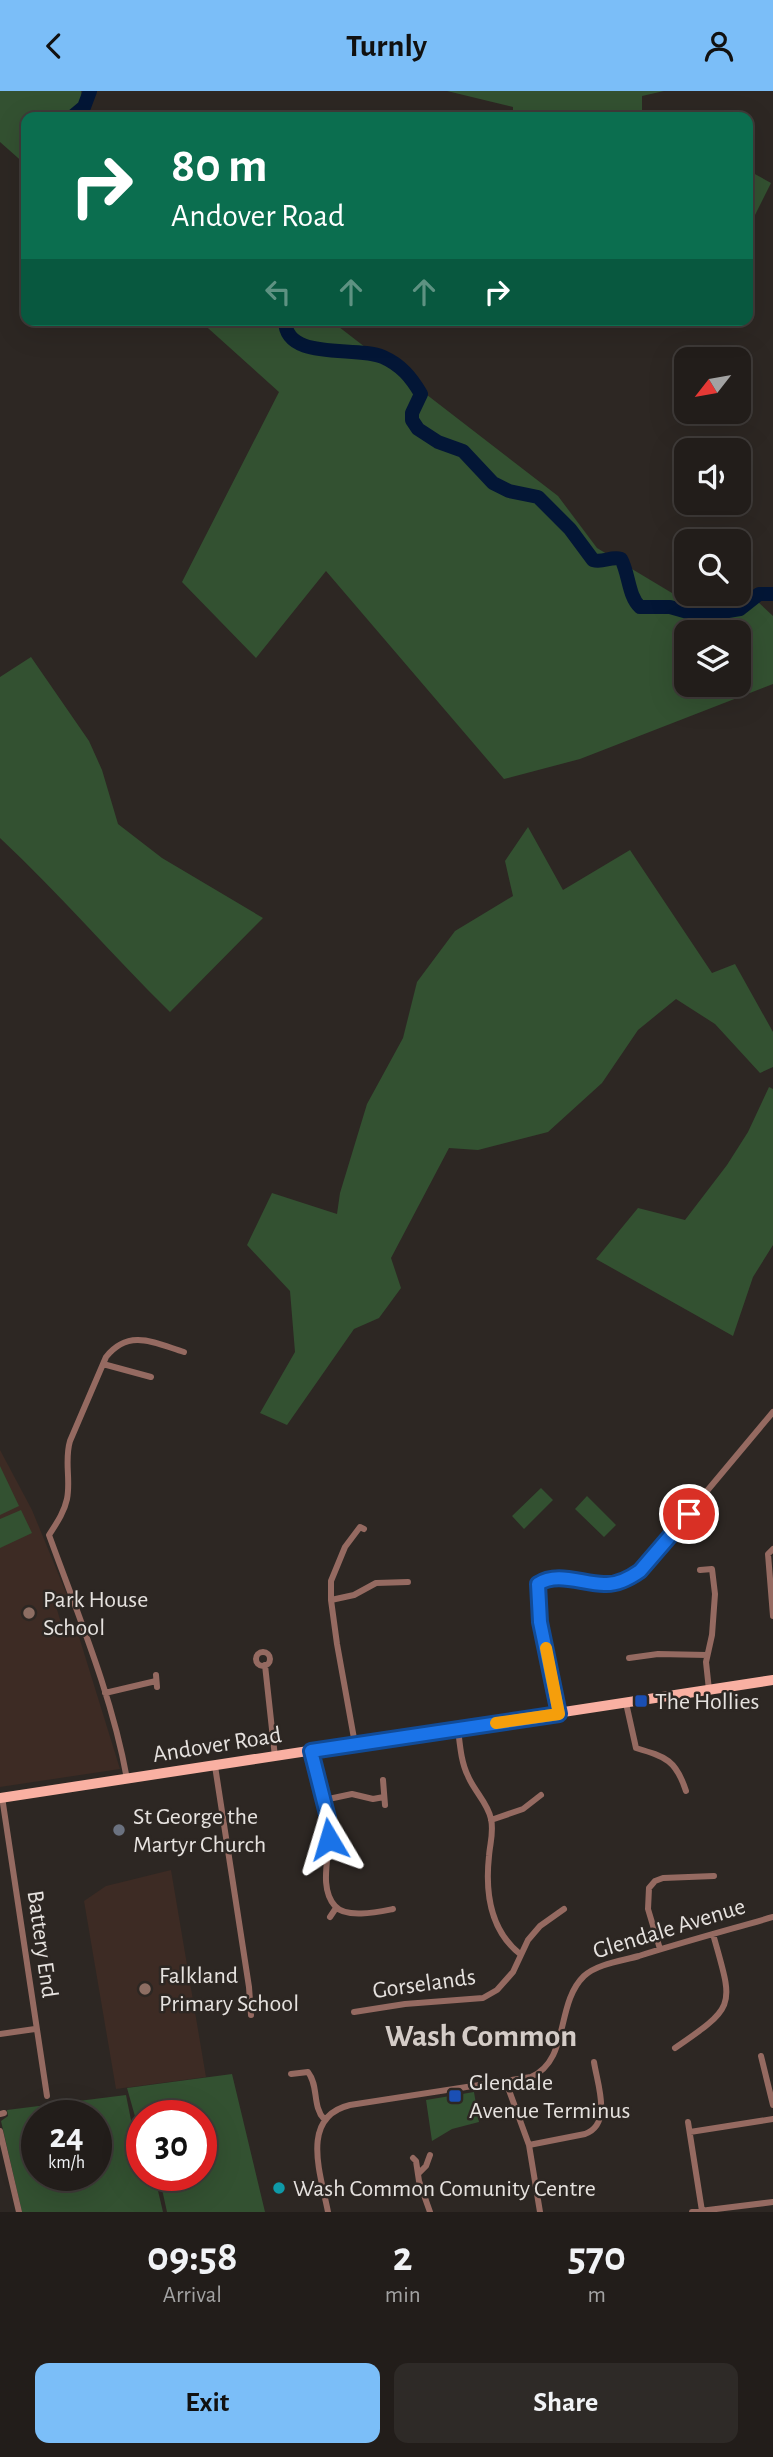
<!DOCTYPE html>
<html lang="en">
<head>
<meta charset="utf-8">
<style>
  body { margin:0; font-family:"Alegreya Sans",sans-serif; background:#2e2a27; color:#f1f3f6; height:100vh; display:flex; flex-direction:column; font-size:26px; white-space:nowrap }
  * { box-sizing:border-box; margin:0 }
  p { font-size:23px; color:#a2a2a2 }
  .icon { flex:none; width:38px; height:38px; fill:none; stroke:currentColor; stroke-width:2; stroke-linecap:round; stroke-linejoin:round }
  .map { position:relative; height:2121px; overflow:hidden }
  .side { display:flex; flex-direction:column; background:#221d1a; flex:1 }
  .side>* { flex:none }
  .hud { position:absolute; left:21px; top:21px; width:732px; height:214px; border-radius:14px; box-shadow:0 7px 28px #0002,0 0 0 2px #3f3b39; background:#0b6e4f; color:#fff; overflow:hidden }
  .needle { width:46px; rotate:239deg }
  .tools { position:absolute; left:674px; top:256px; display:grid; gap:14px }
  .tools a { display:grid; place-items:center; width:77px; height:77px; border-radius:14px; background:#221d1a; box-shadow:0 7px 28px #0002,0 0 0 2px #3f3b39; font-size:35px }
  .speed { position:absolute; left:21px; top:2009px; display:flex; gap:14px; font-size:35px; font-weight:700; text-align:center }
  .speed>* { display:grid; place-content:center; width:91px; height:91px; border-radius:50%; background:#221d1a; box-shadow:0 7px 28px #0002,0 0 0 2px #3f3b39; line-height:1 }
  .speed small { font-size:18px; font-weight:400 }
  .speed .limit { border:10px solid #d22; background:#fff; color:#111 }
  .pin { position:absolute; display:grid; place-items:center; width:60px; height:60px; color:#fff; margin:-30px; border:4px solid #fff; border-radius:50%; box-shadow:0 2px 7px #0007 }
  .me { position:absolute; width:77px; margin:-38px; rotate:353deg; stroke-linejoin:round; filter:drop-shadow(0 0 5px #0008) }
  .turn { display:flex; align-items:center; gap:24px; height:147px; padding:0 35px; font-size:32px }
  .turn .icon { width:91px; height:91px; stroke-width:2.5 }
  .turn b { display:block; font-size:49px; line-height:60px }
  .lanes { display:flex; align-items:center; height:66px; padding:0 35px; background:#0003; justify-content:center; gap:35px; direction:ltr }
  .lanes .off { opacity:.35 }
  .eta { display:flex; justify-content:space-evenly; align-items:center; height:119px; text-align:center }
  .eta b { font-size:42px; font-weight:600; line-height:49px }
  .button { display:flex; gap:14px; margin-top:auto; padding:14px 35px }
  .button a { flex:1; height:80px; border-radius:14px; background:#7bbef8; color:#111; font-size:28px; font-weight:600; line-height:80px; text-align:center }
  .button a+a { background:#2e2a27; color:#f1f3f6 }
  header { display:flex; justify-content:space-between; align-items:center; height:91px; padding:0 35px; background:#7bbef8; color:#111; font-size:32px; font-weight:600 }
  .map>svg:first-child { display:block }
  .education { fill:#3d2b24 }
  .green { fill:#335131; fill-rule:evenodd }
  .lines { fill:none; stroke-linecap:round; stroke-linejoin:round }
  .river { stroke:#031636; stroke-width:14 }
  .minor { stroke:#956a61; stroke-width:6 }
  .primary { stroke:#f9b0a2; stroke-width:10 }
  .route-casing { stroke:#114b97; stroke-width:18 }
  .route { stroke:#1a73e8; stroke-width:12 }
  .slow { stroke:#f59e0b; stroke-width:12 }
  .education-dot { fill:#8d6e63; stroke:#2d2723; stroke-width:2.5 }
  .transit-dot { fill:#1a4fb4; stroke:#2d2723; stroke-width:2.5 }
  .worship-dot { fill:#6b7280; stroke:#2d2723; stroke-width:2.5 }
  .culture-dot { fill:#0f9aa8; stroke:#2d2723; stroke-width:2.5 }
  .labels { text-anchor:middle; stroke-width:5; stroke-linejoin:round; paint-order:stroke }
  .poi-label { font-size:24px; fill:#e6e2df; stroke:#2d2723; text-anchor:start }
  .street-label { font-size:24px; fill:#e6e2df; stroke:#2d2723 }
  .district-label { font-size:32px; font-weight:bold; fill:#d4ccc7; stroke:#2d2723 }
</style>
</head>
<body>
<header><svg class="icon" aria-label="back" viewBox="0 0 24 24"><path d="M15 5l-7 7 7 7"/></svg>Turnly<svg class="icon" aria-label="person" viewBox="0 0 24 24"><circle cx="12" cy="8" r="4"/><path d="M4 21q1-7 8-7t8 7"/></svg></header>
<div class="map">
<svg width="773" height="2121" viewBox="0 0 773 2121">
  <rect width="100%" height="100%" fill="#2d2723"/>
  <path class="education" d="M0,1359l32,60 35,85 -13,4 9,31 13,-3 44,142 -120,18z
    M171,1779l35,207 -90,12 -32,-188 22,-15z"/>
  <path class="green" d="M0,0h81l4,26h-59v48l-26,-23z
    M447,0h217l-22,5v21h-129v-10z
    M753,82l18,10 -18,36 -6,-3v-31z
    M199,229h131l228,176 39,52 85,51 30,7 30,-7 15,2 16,15v68l-193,75 -76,20 -178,-208 -70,87 -74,-76 97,-190zM686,541h52v52h-52z
    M31,566l58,84 13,29 16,54 44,34 101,60 -93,94c-58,-57 -111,-119 -170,-174v-161z
    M528,736l35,63 67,-40 82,123 23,-9 38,68v35l-13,6 -45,-49 -39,-25 -38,31 -36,53 -54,49 -70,18 -29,-2 -58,110 10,30 -22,30 -25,11 -67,96 -27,-12 35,-61 -5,-61 -43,-46 25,-52 65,21 3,-21 27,-89 36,-66 14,-56 38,-51 58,-35 -8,-35z
    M769,996l4,2v156l-20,32 -20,59 -137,-77 42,-51 47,12 42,-55 21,-33z
    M0,1375l19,40 -19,9z
    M541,1397l12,12 -29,29 -12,-13z
    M587,1405l29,29 -12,12 -29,-28z
    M21,1419l11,23 -32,15v-29z
    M232,1983l33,138h-98l-7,-32 3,-5h38v-59h-59v12l-4,-1 -11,-39z
    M474,2001l5,30 -27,7 -20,12 -6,-41z
    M126,2004l7,35 9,3v42h14l-1,3 8,34h-141l-21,-91 7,-5 -1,-6zM37,2025h59v59h-59z"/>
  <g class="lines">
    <path class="river" d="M72,26l12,-10 6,-16
      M285,229c0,42 71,25 98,37 18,8 28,20 38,37l-9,19v7l6,9 20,13 25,9 30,32 16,8 29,6 32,32 23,31c10,3 18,-4 28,-1 8,14 7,37 19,48h30l21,6 19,1 30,-5 19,-15h14"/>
    <path class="minor" d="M103,1273l48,13
      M773,1458l-5,5 5,62
      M700,1479l12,-1 3,25 -3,41 -6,27 3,28
      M331,1509l23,-5 22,-12 32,-1
      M256 1568a7 7 0 1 1 14 0a7 7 0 1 1-14 0Z
      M629,1567l29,-4 49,1
      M265,1574l10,92
      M156,1584l1,12
      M105,1602l51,-12
      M626,1612l10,45c30,9 40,12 50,43
      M559,1623l-19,-92 -2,-38c19,-13 45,0 66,1 12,0 26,-7 36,-14l133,-159
      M458,1638c2,16 3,33 10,47 6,15 20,27 23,43 3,13 -1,24 -2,37 -4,37 1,74 31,98
      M355,1653l-18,-100 -6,-44v-19l14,-34 15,-20 4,2
      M311,1660c8,28 17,57 18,86 0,21 -10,51 6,69 11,13 43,6 58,3
      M215,1675l34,221 2,28
      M127,1688c-15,-84 -49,-164 -78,-244 7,-11 15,-22 18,-36 4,-20 -3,-38 3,-58l36,-84c23,-29 49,-14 78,-5
      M383,1689l2,25
      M2,1706l45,299
      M324,1709l28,-6 21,5 11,-2
      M491,1729l32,-11 18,-14
      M330,1826l6,-9
      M660,1858l-12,-40 1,-21 6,-7 8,-3 51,-2
      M354,1921l51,-8 78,-6 14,-8 16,-18 15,-32 12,-14 24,-17
      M0,1943l35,-5
      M675,1957c63,-43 58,-42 38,-114
      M761,1965l12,49
      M291,1983l17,-2c11,14 4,34 16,47
      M506,1991l23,63 11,67
      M0,2023l4,-1
      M688,2031l14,89
      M0,2040l19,81
      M690,2041l83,-13
      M529,2054l56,-11c28,-10 12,-51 9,-72
      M413,2067l3,3 3,20 11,31
      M419,2082l7,-7 4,-11
      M328,2121c-7,-37 -29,-95 22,-107l181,-28c39,-17 24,-73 53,-101 13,-12 37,-15 55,-20 44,-14 89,-26 134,-39
      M692,2121l81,-10"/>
    <path class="primary" d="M0,1707l773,-118"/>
  </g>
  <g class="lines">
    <defs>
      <path id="route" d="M329,1748l-1,-21 -17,-67 248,-37 -19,-92 -2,-38c19,-13 45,0 66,0 12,1 26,-6 36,-13l49,-57"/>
    </defs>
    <use href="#route" class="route-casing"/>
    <use href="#route" class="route"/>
    <path class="slow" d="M496,1632l63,-9 -13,-66"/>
  </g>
  <g class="education-dot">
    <circle cx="29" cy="1522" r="7"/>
    <circle cx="145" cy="1898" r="7"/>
  </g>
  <g class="transit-dot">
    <rect x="634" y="1603" width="14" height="14" rx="3.5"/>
    <rect x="448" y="1998" width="14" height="14" rx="3.5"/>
  </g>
  <circle class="worship-dot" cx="119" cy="1739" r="7"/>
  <circle class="culture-dot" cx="279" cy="2097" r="7"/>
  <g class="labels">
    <g class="poi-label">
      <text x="43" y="1516">Park House<tspan x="43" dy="28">School</tspan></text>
      <text x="655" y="1618">The Hollies</text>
      <text x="133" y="1733">St George the<tspan x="133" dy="28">Martyr Church</tspan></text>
      <text x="159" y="1892">Falkland<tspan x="159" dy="28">Primary School</tspan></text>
      <text x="469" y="1999">Glendale<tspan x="469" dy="28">Avenue Terminus</tspan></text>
      <text x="293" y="2105">Wash Common Comunity Centre</text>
    </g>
    <g class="street-label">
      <text transform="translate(217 1653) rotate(-9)" y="8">Andover Road</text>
      <text transform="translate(669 1837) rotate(-17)" y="8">Glendale Avenue</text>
      <text transform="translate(43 1853) rotate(82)" y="8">Battery End</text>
      <text transform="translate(424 1892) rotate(-8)" y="8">Gorselands</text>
    </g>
    <g class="district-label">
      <text x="481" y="1955">Wash Common</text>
    </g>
  </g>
</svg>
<div class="tools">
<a><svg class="needle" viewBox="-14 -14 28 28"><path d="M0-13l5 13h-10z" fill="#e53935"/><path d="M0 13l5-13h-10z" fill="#a2a2a2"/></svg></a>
<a><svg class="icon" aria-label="sound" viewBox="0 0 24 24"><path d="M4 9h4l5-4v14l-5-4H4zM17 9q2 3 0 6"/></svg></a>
<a><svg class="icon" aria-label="search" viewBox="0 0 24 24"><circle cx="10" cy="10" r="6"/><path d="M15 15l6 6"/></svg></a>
<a><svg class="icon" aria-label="layers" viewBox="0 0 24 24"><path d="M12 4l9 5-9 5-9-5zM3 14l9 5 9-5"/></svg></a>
</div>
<div class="speed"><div>24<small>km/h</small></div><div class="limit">30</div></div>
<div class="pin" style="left:689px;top:1423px;background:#d93025"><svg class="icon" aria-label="arrive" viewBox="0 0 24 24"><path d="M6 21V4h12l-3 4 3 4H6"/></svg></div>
<svg class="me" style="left:329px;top:1748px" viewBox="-20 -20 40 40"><path d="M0-17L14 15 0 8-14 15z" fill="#1a73e8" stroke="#fff" stroke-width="4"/></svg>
<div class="hud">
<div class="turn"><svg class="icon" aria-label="right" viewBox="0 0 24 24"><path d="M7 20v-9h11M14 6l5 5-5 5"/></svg><div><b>80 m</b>Andover Road</div></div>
<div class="lanes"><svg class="icon off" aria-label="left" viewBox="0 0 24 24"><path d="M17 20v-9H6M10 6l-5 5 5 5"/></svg><svg class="icon off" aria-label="ahead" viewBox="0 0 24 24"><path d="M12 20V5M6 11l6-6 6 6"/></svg><svg class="icon off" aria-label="ahead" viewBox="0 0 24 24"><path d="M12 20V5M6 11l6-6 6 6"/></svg><svg class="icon" aria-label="right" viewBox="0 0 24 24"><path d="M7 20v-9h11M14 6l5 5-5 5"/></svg></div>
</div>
</div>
<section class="side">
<div class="eta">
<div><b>09:58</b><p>Arrival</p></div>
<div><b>2</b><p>min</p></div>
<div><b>570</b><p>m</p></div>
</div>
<div class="button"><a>Exit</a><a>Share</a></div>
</section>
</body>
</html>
